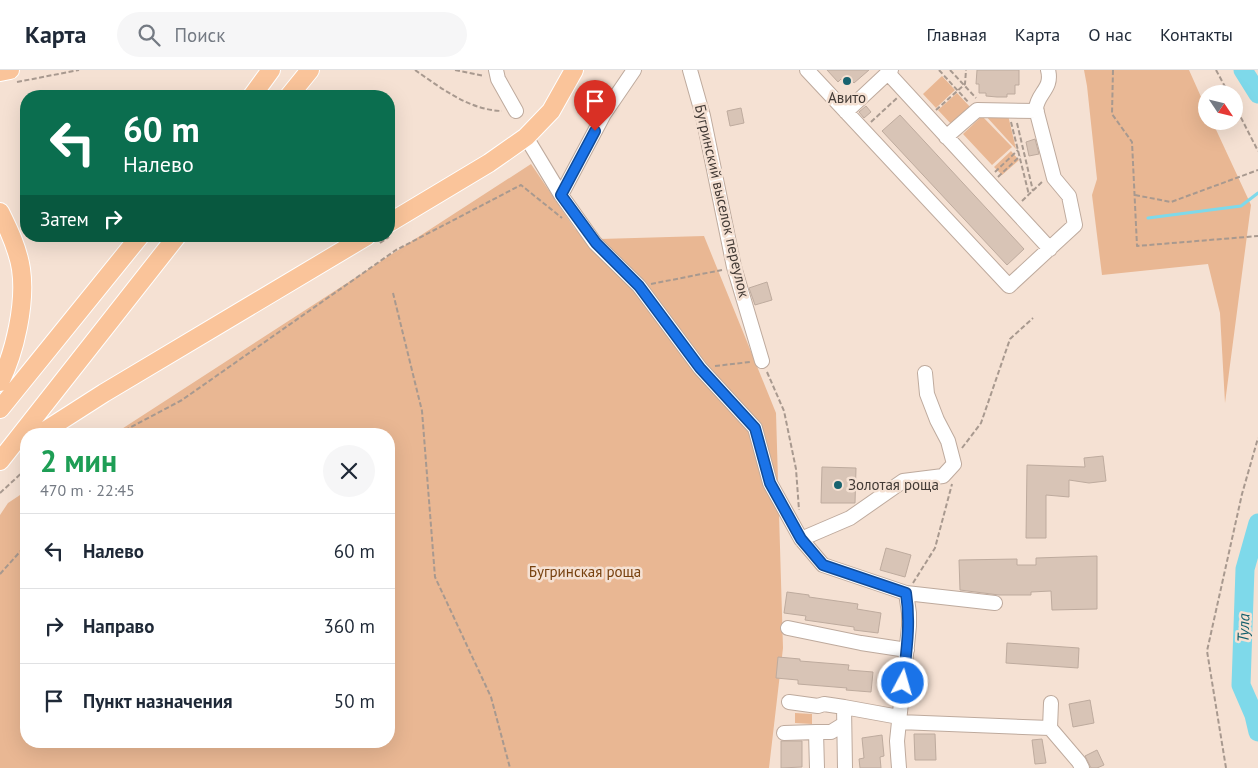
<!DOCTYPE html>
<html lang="ru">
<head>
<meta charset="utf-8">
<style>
  body { margin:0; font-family:"PT Sans",sans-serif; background:#f6f6f7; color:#1f2937; height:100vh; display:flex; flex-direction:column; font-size:19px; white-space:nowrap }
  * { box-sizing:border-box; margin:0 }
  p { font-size:16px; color:#747a83 }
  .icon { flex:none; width:28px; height:28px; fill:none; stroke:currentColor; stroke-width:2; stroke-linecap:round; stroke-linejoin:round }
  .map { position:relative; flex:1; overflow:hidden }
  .drawer { position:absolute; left:20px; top:358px; width:375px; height:320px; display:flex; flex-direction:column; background:#fff; border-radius:20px; box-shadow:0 5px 20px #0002 }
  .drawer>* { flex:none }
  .banner { position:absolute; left:20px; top:20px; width:375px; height:152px; border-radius:20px; box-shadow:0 5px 20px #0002; background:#0b6e4f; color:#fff; overflow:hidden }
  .needle { width:32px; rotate:125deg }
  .fabs { position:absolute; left:1198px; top:15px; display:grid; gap:10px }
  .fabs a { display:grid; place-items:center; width:45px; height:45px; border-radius:50%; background:#fff; box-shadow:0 5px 20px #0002; font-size:25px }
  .pin { position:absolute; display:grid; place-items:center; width:42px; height:42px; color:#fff; margin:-51px -21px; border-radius:50% 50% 50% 0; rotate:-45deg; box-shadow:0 0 5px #0007 }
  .pin .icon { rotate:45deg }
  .me { position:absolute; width:55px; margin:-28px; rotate:6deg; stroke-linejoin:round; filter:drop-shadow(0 0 4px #0008) }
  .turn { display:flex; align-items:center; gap:18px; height:105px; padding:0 20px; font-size:22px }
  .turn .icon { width:65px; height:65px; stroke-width:2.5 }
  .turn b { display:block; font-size:35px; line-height:42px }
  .then { display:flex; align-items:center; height:48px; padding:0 20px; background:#0003; gap:10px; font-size:19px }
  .round { display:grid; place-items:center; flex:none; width:52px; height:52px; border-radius:26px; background:#f6f6f7 }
  .summary { display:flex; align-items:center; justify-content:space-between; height:85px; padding:0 20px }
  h1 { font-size:30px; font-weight:800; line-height:38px; color:#1e9e55 }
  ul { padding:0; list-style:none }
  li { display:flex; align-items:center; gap:15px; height:75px; padding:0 20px; border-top:1px solid #e0e1e3 }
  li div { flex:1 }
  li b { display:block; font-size:19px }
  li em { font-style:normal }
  header { display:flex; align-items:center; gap:30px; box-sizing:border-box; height:70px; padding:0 25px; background:#fff; border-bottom:1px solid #e0e1e3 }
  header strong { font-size:24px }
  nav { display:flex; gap:28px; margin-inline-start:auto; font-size:18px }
  .search { width:350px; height:45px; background:#f6f6f7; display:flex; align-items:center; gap:12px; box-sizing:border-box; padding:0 18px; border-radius:28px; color:#747a83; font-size:19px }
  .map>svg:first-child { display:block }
  .green { fill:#e9b793 }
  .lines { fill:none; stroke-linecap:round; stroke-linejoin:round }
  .stream { stroke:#7ed9ea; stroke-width:3 }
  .river { stroke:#7ed9ea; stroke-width:19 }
  .building { fill:#d8c4b6; stroke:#beab9e }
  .minor-casing { stroke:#beaa9d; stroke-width:16 }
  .major-casing { stroke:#fff; stroke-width:20 }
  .path { stroke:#a8998f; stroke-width:2; stroke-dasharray:5 2.5; stroke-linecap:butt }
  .minor { stroke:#fff; stroke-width:14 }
  .major { stroke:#fac49a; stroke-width:18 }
  .route-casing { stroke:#114b97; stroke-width:12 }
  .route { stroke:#1a73e8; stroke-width:9 }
  .poi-dot { fill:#18636f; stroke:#f5e1d3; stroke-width:2 }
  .labels { text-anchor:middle; stroke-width:5; stroke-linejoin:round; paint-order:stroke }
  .poi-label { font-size:15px; fill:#423a35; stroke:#f5e1d3 }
  .street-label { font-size:15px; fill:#423a35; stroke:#f5e1d3 }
  .park-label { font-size:15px; fill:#77410f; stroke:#f5e1d3 }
  .water-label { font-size:16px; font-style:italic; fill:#135f6c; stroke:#f5e1d3 }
</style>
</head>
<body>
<header>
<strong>Карта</strong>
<div class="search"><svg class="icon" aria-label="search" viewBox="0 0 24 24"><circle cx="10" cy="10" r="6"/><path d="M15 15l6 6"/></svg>Поиск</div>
<nav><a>Главная</a><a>Карта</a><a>О нас</a><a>Контакты</a></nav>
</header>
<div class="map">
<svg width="1258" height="698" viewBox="0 0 1258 698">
  <rect width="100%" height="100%" fill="#f5e1d3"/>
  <path class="green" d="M1084,0h105l17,38v13h6l39,84 -26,198 -5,-90 -12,-49 -106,11 -10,-80 5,-16 -10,-93z
    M942,6l13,14 -19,18 -13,-14z
    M957,23l14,15 -19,17 -14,-15z
    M984,44l24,1 8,34z
    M982,46l30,31 -20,18 -29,-31z
    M1011,81l8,9 -17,15 -8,-8z
    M531,94l44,65 25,10 104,-3 72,177 7,235 -14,120h-769v-253l8,-12 18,-12v250h363v-307h-275z
    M795,643l17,1v10l-17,-1z"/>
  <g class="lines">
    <path class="stream" d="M1148,148l93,-12 17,-13"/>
    <path class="river" d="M1243,0l15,24
      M1258,453l-13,46 -4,116 13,30 4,17"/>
  </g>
  <path class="building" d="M827,0h42l-15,13 -2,-2 -5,5 -6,-7 -3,3z
    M977,0h42v15h-4v9h-8v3h-10l-11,-1v-3h-7v-9h-3z
    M866,36l5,6 -7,6 -5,-6z
    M741,38l3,15 -14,3 -3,-15z
    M900,45l124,134 -17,16 -125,-134z
    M1035,69l4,15 -10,2 -3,-14z
    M767,212l5,18 -17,5 -6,-17z
    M1103,386l3,25 -17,2 -20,-3v17l-23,-2v43h-20l1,-73 58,2 -1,-9z
    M822,397l34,1 -1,35h-34z
    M886,478l25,7 -6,22 -25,-7z
    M1097,486v53l-45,1 -1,-19 -20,1v3h-32l-39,-5 -1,-30 58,-1v6h19v-7z
    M787,522l22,3v2l49,7 -1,5 24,4 -3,20 -24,-3v-3l-49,-7 1,-4 -22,-3z
    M1007,573l72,5 -1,20 -72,-5z
    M778,587l22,2v2l49,4 -1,5 25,2 -2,20 -25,-2 1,-2 -49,-4v-4l-22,-2z
    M1090,630l4,23 -21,4 -4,-23z
    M914,664h21l1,26h-21z
    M882,665l2,21 -4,1 1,11h-21l-1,-9 5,-1 -2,-20z
    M1042,669l4,24 -11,1 -3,-24z
    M781,671h21v26l-21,1z
    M1097,680l7,15 -7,3h-6l-6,-12z"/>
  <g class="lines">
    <defs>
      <path id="minor" d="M496,0l2,9 18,32
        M690,0l13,46 31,151 28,94
        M807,0l202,216 66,-61 -6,-29 -15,-18 -18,-69c1,-16 17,-20 12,-39
        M888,3l162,176
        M846,42l45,-42
        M526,67l35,58 34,48 44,43 61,82 55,60 15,55 31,56 22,26 83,28 89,10
        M946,67l31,-27 60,1
        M561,125l43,-81 30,-44
        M801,469l49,-21 53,-37 40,-5 11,-12 -6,-23 -11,-21 -10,-26 -2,-21
        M788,558l73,15 46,7
        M789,632l29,4 6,-2 20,3
        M1051,633l-1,25 29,34 3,6
        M899,652l151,6
        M784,663l32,-1
        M817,698l-1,-36h15l13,-8
        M845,698l-1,-61 55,10
        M899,698l-2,-27 12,-115v-13l-3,-20"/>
      <path id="major" d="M0,2l10,-2
        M252,26l19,-26
        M289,26l21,-26
        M0,142c9,18 18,37 21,57 5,34 -6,83 -21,113
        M389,153l100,-60 37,-26 25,-26 23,-41
        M0,339l140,-173
        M40,364l64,-41 263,-157
        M0,391l177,-225"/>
    </defs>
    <use href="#minor" class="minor-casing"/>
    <use href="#major" class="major-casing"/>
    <path class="path" d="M415,0c26,18 54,40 87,41
      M455,0l29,6
      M939,0l30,33
      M950,0l26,28
      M1113,0l-1,44 20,28 5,104 121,-10
      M1216,0l13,24
      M17,12l62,-12
      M1234,34l24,47
      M936,40l29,-26 1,-14
      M871,52l26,-24
      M1011,52l18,73
      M1017,53l16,68
      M995,102l23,-22
      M998,107l22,-21
      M1135,125l36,7 87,-32
      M1022,131l20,-19
      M380,173l9,-6
      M651,214l71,-14
      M393,223l29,118 13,166 56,120 19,71
      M715,296l35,-4
      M767,302l17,39 12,58 3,41
      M118,364l64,-34 214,-150 125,-65 41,33
      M962,378l19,-25 29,-84 23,-21
      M0,423l26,-24
      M0,504l26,-29
      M913,513l22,-35 17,-64
      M1226,698l-19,-117 35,-157 16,-56"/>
    <use href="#minor" class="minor"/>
    <use href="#major" class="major"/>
  </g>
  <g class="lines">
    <defs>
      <path id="route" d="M595,61l-34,64 35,48 43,43 61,82 55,60 15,55 31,56 22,26 83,28c5,31 0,60 -3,90"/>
    </defs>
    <use href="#route" class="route-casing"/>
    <use href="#route" class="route"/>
  </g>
  <g class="poi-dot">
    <circle cx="847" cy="11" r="5"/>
    <circle cx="838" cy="415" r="5"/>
  </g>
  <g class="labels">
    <g class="poi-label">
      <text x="847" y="33">Авито</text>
      <text x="848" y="420" text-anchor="start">Золотая роща</text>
    </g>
    <g class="street-label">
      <text transform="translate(722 131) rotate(77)" y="5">Бугринский выселок переулок</text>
    </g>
    <g class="park-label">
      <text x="585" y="507">Бугринская роща</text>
    </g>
    <g class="water-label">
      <text transform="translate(1243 558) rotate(-88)" y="6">Тула</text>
    </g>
  </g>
</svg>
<div class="fabs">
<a><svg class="needle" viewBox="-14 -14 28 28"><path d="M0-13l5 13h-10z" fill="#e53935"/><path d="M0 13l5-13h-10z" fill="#747a83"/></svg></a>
</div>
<div class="pin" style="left:595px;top:61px;background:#d93025"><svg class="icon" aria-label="arrive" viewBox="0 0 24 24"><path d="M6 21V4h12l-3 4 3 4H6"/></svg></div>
<svg class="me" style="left:903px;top:613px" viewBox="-20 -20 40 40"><circle r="17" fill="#1a73e8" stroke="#fff" stroke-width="3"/><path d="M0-11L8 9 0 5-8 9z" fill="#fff"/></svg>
<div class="banner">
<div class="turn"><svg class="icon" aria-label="left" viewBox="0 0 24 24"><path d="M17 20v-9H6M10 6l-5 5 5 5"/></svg><div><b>60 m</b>Налево</div></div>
<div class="then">Затем<svg class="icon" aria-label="right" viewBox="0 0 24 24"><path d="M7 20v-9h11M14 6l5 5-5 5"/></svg></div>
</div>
<section class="drawer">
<div class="summary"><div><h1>2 мин</h1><p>470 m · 22:45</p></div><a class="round"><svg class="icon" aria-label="close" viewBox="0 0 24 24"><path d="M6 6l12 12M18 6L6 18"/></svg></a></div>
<ul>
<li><svg class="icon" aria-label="left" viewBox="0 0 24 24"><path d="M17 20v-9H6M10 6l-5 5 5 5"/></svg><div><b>Налево</b></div><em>60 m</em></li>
<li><svg class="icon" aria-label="right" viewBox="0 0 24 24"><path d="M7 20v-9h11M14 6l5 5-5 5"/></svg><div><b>Направо</b></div><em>360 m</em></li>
<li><svg class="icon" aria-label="arrive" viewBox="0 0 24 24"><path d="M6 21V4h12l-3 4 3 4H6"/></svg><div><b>Пункт назначения</b></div><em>50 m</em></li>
</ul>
</section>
</div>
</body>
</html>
